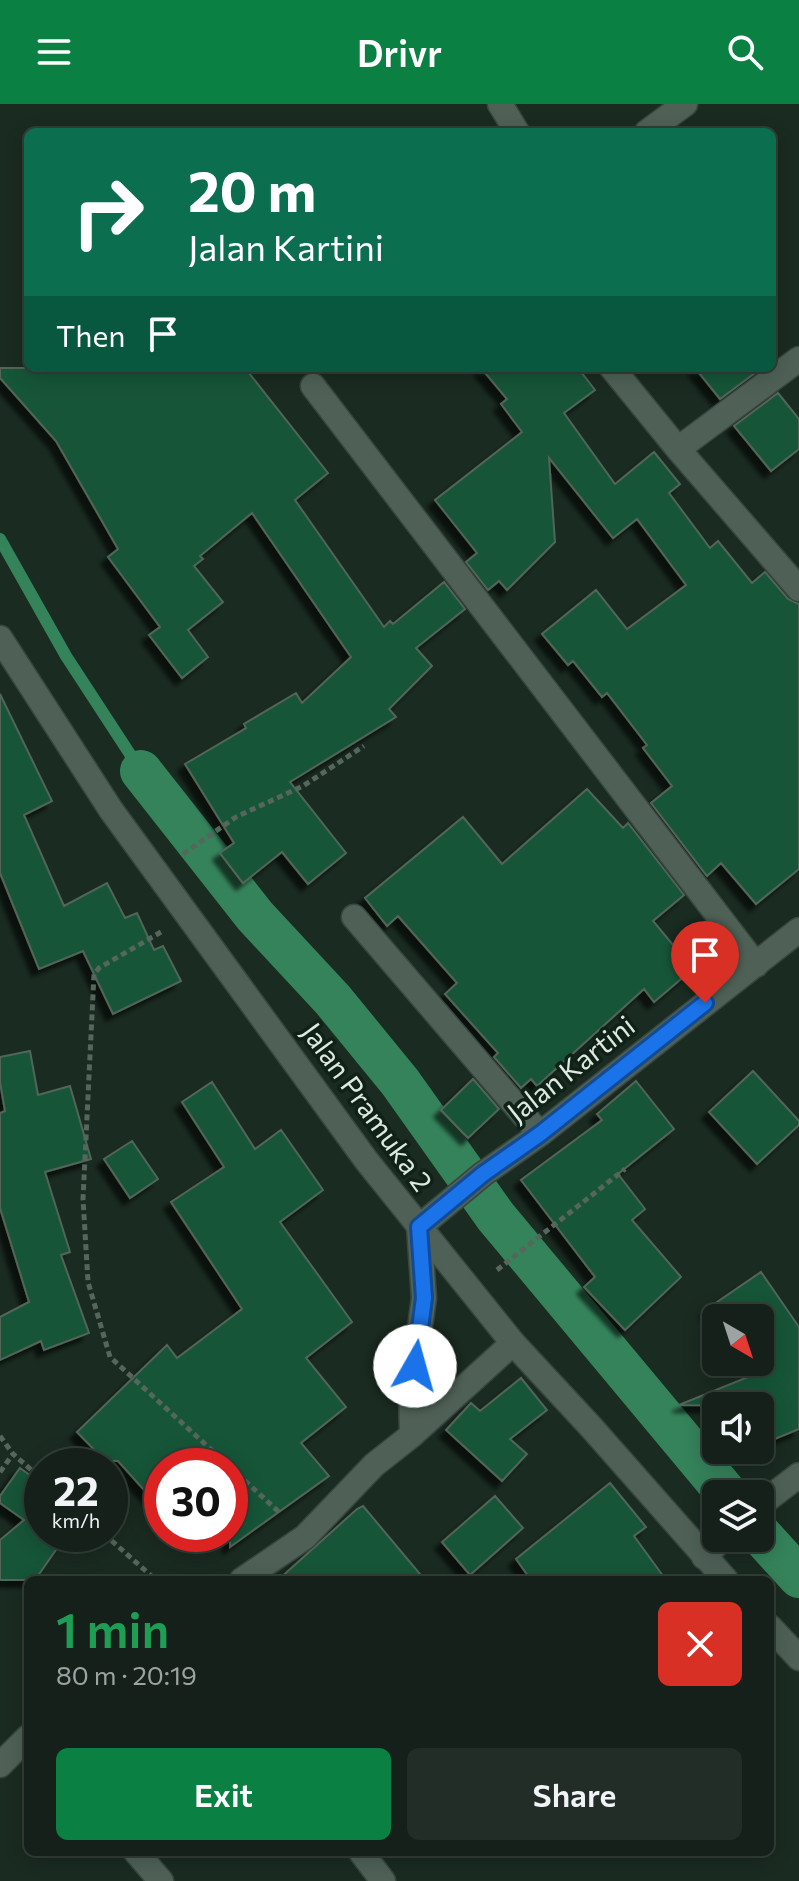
<!DOCTYPE html>
<html lang="en">
<head>
<meta charset="utf-8">
<style>
  body { margin:0; font-family:Commissioner,sans-serif; background:#212d26; color:#f1f3f6; height:100vh; display:flex; flex-direction:column; font-size:30px; white-space:nowrap }
  * { box-sizing:border-box; margin:0 }
  p { font-size:26px; color:#9da3a2 }
  .icon { flex:none; width:44px; height:44px; fill:none; stroke:currentColor; stroke-width:2; stroke-linecap:round; stroke-linejoin:round }
  .map { position:relative; flex:1; overflow:hidden }
  .drawer { position:absolute; left:24px; top:1472px; width:750px; height:280px; display:flex; flex-direction:column; background:#142019; border-radius:12px; box-shadow:0 4px 20px #0003,0 0 0 2px #333e38 }
  .drawer>* { flex:none }
  .banner { position:absolute; left:24px; top:24px; width:752px; height:244px; border-radius:12px; box-shadow:0 4px 20px #0003,0 0 0 2px #333e38; background:#0b6e4f; color:#fff; overflow:hidden }
  .needle { width:52px; rotate:141deg }
  .controls { position:absolute; left:702px; top:1200px; display:grid; gap:16px }
  .controls a { display:grid; place-items:center; width:72px; height:72px; border-radius:12px; background:#142019; box-shadow:0 4px 20px #0003,0 0 0 2px #333e38; font-size:40px }
  .speed { position:absolute; left:24px; top:1344px; display:flex; gap:16px; font-size:40px; font-weight:700; text-align:center }
  .speed>* { display:grid; place-content:center; width:104px; height:104px; border-radius:50%; background:#142019; box-shadow:0 4px 20px #0003,0 0 0 2px #333e38; line-height:1 }
  .speed small { font-size:20px; font-weight:400 }
  .speed .limit { border:12px solid #d22; background:#fff; color:#111 }
  .pin { position:absolute; display:grid; place-items:center; width:68px; height:68px; color:#fff; margin:-82px -34px; border-radius:50% 50% 50% 0; rotate:-45deg; box-shadow:0 0 8px #0007 }
  .pin .icon { rotate:45deg }
  .me { position:absolute; width:88px; margin:-44px; rotate:7deg; stroke-linejoin:round; filter:drop-shadow(0 0 6px #0008) }
  .turn { display:flex; align-items:center; gap:28px; height:168px; padding:0 32px; font-size:36px }
  .turn .icon { width:104px; height:104px; stroke-width:2.5 }
  .turn b { display:block; font-size:56px; line-height:68px }
  .then { display:flex; align-items:center; height:76px; padding:0 32px; background:#0003; gap:16px; font-size:30px }
  .round { display:grid; place-items:center; flex:none; width:84px; height:84px; border-radius:12px; background:#212d26 }
  .head { display:flex; align-items:center; justify-content:space-between; height:136px; padding:0 32px }
  h1 { font-size:48px; font-weight:600; line-height:60px; color:#1e9e55 }
  .primary-button { display:flex; gap:16px; margin-top:auto; padding:16px 32px }
  .primary-button a { flex:1; height:92px; border-radius:12px; background:#0b8043; color:#fff; font-size:32px; font-weight:600; line-height:92px; text-align:center }
  .primary-button a+a { background:#212d26; color:#f1f3f6 }
  header { display:flex; justify-content:space-between; align-items:center; height:104px; padding:0 32px; background:#0b8043; color:#fff; font-size:36px; font-weight:600 }
  .map>svg:first-child { display:block }
  .lines { fill:none; stroke-linecap:round; stroke-linejoin:round }
  .stream { stroke:#35835b; stroke-width:12 }
  .canal { stroke:#35835b; stroke-width:42 }
  .building { fill:#185437; stroke:#526559; stroke-width:2; filter:url(#shadow) }
  .street-casing { stroke:#38463f; stroke-width:27 }
  .secondary-casing { stroke:#38463f; stroke-width:27 }
  .path { stroke:#56665d; stroke-width:5; stroke-dasharray:6 4; stroke-linecap:butt }
  .street { stroke:#4f6156; stroke-width:24 }
  .secondary { stroke:#4f6156; stroke-width:24 }
  .route-casing { stroke:#114b97; stroke-width:20 }
  .route { stroke:#1a73e8; stroke-width:14 }
  .labels { text-anchor:middle; stroke-width:7; stroke-linejoin:round; paint-order:stroke }
  .street-label { font-size:28px; fill:#dee9e2; stroke:#102118 }
</style>
</head>
<body>
<header><svg class="icon" aria-label="menu" viewBox="0 0 24 24"><path d="M4 6h16M4 12h16M4 18h16"/></svg>Drivr<svg class="icon" aria-label="search" viewBox="0 0 24 24"><circle cx="10" cy="10" r="6"/><path d="M15 15l6 6"/></svg></header>
<div class="map">
<svg width="799" height="1777" viewBox="0 0 799 1777">
  <defs>
    <filter id="shadow"><feDropShadow dx="-7" dy="7" stdDeviation="2" flood-color="#0009"/></filter>
  </defs>
  <rect width="100%" height="100%" fill="#1a2b21"/>
  <g class="lines">
    <path class="stream" d="M0,435l66,117 75,115"/>
    <path class="canal" d="M141,667l114,145 78,84 67,82 96,135 231,277
      M760,1430l39,43"/>
  </g>
  <path class="building" d="M0,264h245l83,105 -33,27 89,127 6,-6 3,3 51,-42 21,27 -49,39 16,18 -43,43 7,8 -106,65 56,71 -38,31 -26,-32 -39,31 -23,-30 14,-10 -49,-79 61,-36 -2,-4 52,-31 6,10 49,-46 -99,-144 -52,43 3,3 -9,7 29,36 -35,28 20,27 -26,21 -33,-43 11,-8 -52,-70 10,-8 -62,-108 -56,-63z
    M481,264h97l17,22 -31,23 51,71 39,-32 26,32 -11,9 41,55 8,-7 34,42 13,-11 23,27 11,5v265l-43,35 -35,-41 -14,13 -56,-73 21,-17 -29,-38 4,-3 -40,-52 -5,4 -29,-36 -5,4 -26,-31 54,-44 31,39 59,-44 -49,-66 -24,19 -64,-80 6,84 -48,48 -8,-9 -11,9 -22,-28 11,-9 -42,-53 87,-68 -21,-28 6,-5z
    M695,264h63l1,2 -39,29z
    M778,289l21,26v30l-28,22 -37,-45z
    M0,590l52,107 -28,14 40,91 43,-23 18,35 12,-5 17,37 9,-4 18,35 -68,33 -30,-63 -44,18 -39,-96z
    M587,685l36,39 5,-5 56,72 -31,26 40,48 -39,33 -10,-13 -107,97 -6,-7 -10,9 -27,-31 4,-4 -53,-59 12,-11 -59,-67 -11,10 -22,-28 98,-81 39,47z
    M30,947l8,44 32,-9 21,73 -46,13 25,80 -9,3 28,78 -45,17 -3,-9 -41,19v-43l29,-15 -29,-94v-95l5,-2 -5,-29v-25z
    M753,967l46,50v4l-42,39 -48,-52z
    M473,975l26,30 -31,29 -27,-28z
    M636,977l38,48 -56,45 27,35 -13,11 49,57 -56,53 -41,-43 11,-10 -74,-97 81,-60 -5,-6z
    M212,978l43,67 26,-19 42,60 -43,32 72,100 -46,36 40,49 -45,36 28,33 -99,71v-81h-68v44l-44,-49h-13l-28,-29 90,-87 10,13 65,-49 -71,-107 53,-35 -42,-65z
    M132,1037l26,38 -28,19 -26,-39z
    M761,1168l38,55v102l-39,16v-39l-81,-1 74,-30 -9,-13h16v-44h-44v4l-9,-13z
    M521,1274l26,32 -37,29 17,15 -25,27 -56,-51 25,-27 9,8z
    M20,1364l22,16v50h25l-32,46h-35v-40l24,-20 -24,-17v-7z
    M610,1379l36,44 -12,9 32,44h-135l-15,-21z
    M495,1392l28,32 -53,47 -28,-33z
    M363,1402l62,74h-147l79,-71z"/>
  <g class="lines">
    <defs>
      <path id="street" d="M500,0l17,28
        M647,28l38,-28
        M612,264l66,81 121,140
        M313,282l443,579
        M678,345l121,-90
        M354,813l186,217
        M412,1331l101,-92
        M760,1401l39,-30
        M704,1453l19,-19
        M242,1476l63,-43 69,-72 38,-30 -1,-44 13,-93 -5,-71 64,-53 57,-40 259,-204
        M0,1661l28,-28
        M136,1748l25,29
        M361,1748l22,29"/>
      <path id="secondary" d="M0,534l111,172 255,350 147,183 78,84 135,153
        M770,1523l29,31"/>
    </defs>
    <use href="#street" class="street-casing"/>
    <use href="#secondary" class="secondary-casing"/>
    <path class="path" d="M183,750l53,-37 67,-31 61,-40
      M161,828l-62,36 -5,6 -11,225 5,83 22,75 119,109
      M497,1166l128,-101
      M0,1332l13,18 29,25
      M230,1363l51,47
      M0,1368l13,-18
      M104,1430l52,46"/>
    <use href="#street" class="street"/>
    <use href="#secondary" class="secondary"/>
  </g>
  <g class="lines">
    <defs>
      <path id="route" d="M415,1262l9,-68 -5,-71 64,-53 57,-40 165,-131"/>
    </defs>
    <use href="#route" class="route-casing"/>
    <use href="#route" class="route"/>
  </g>
  <g class="labels">
    <g class="street-label">
      <text transform="translate(571 965) rotate(-38)" y="10">Jalan Kartini</text>
      <text transform="translate(367 1003) rotate(54)" y="10">Jalan Pramuka 2</text>
    </g>
  </g>
</svg>
<div class="controls">
<a><svg class="needle" viewBox="-14 -14 28 28"><path d="M0-13l5 13h-10z" fill="#e53935"/><path d="M0 13l5-13h-10z" fill="#9da3a2"/></svg></a>
<a><svg class="icon" aria-label="sound" viewBox="0 0 24 24"><path d="M4 9h4l5-4v14l-5-4H4zM17 9q2 3 0 6"/></svg></a>
<a><svg class="icon" aria-label="layers" viewBox="0 0 24 24"><path d="M12 4l9 5-9 5-9-5zM3 14l9 5 9-5"/></svg></a>
</div>
<div class="speed"><div>22<small>km/h</small></div><div class="limit">30</div></div>
<div class="pin" style="left:705px;top:899px;background:#d93025"><svg class="icon" aria-label="arrive" viewBox="0 0 24 24"><path d="M6 21V4h12l-3 4 3 4H6"/></svg></div>
<svg class="me" style="left:415px;top:1262px" viewBox="-20 -20 40 40"><circle r="19" fill="#fff"/><path d="M0-13L10 11 0 6-10 11z" fill="#1a73e8"/></svg>
<div class="banner">
<div class="turn"><svg class="icon" aria-label="right" viewBox="0 0 24 24"><path d="M7 20v-9h11M14 6l5 5-5 5"/></svg><div><b>20 m</b>Jalan Kartini</div></div>
<div class="then">Then<svg class="icon" aria-label="arrive" viewBox="0 0 24 24"><path d="M6 21V4h12l-3 4 3 4H6"/></svg></div>
</div>
<section class="drawer">
<div class="head"><div><h1>1 min</h1><p>80 m · 20:19</p></div><a class="round" style="background:#d93025;color:#fff"><svg class="icon" aria-label="close" viewBox="0 0 24 24"><path d="M6 6l12 12M18 6L6 18"/></svg></a></div>
<div class="primary-button"><a>Exit</a><a>Share</a></div>
</section>
</div>
</body>
</html>
